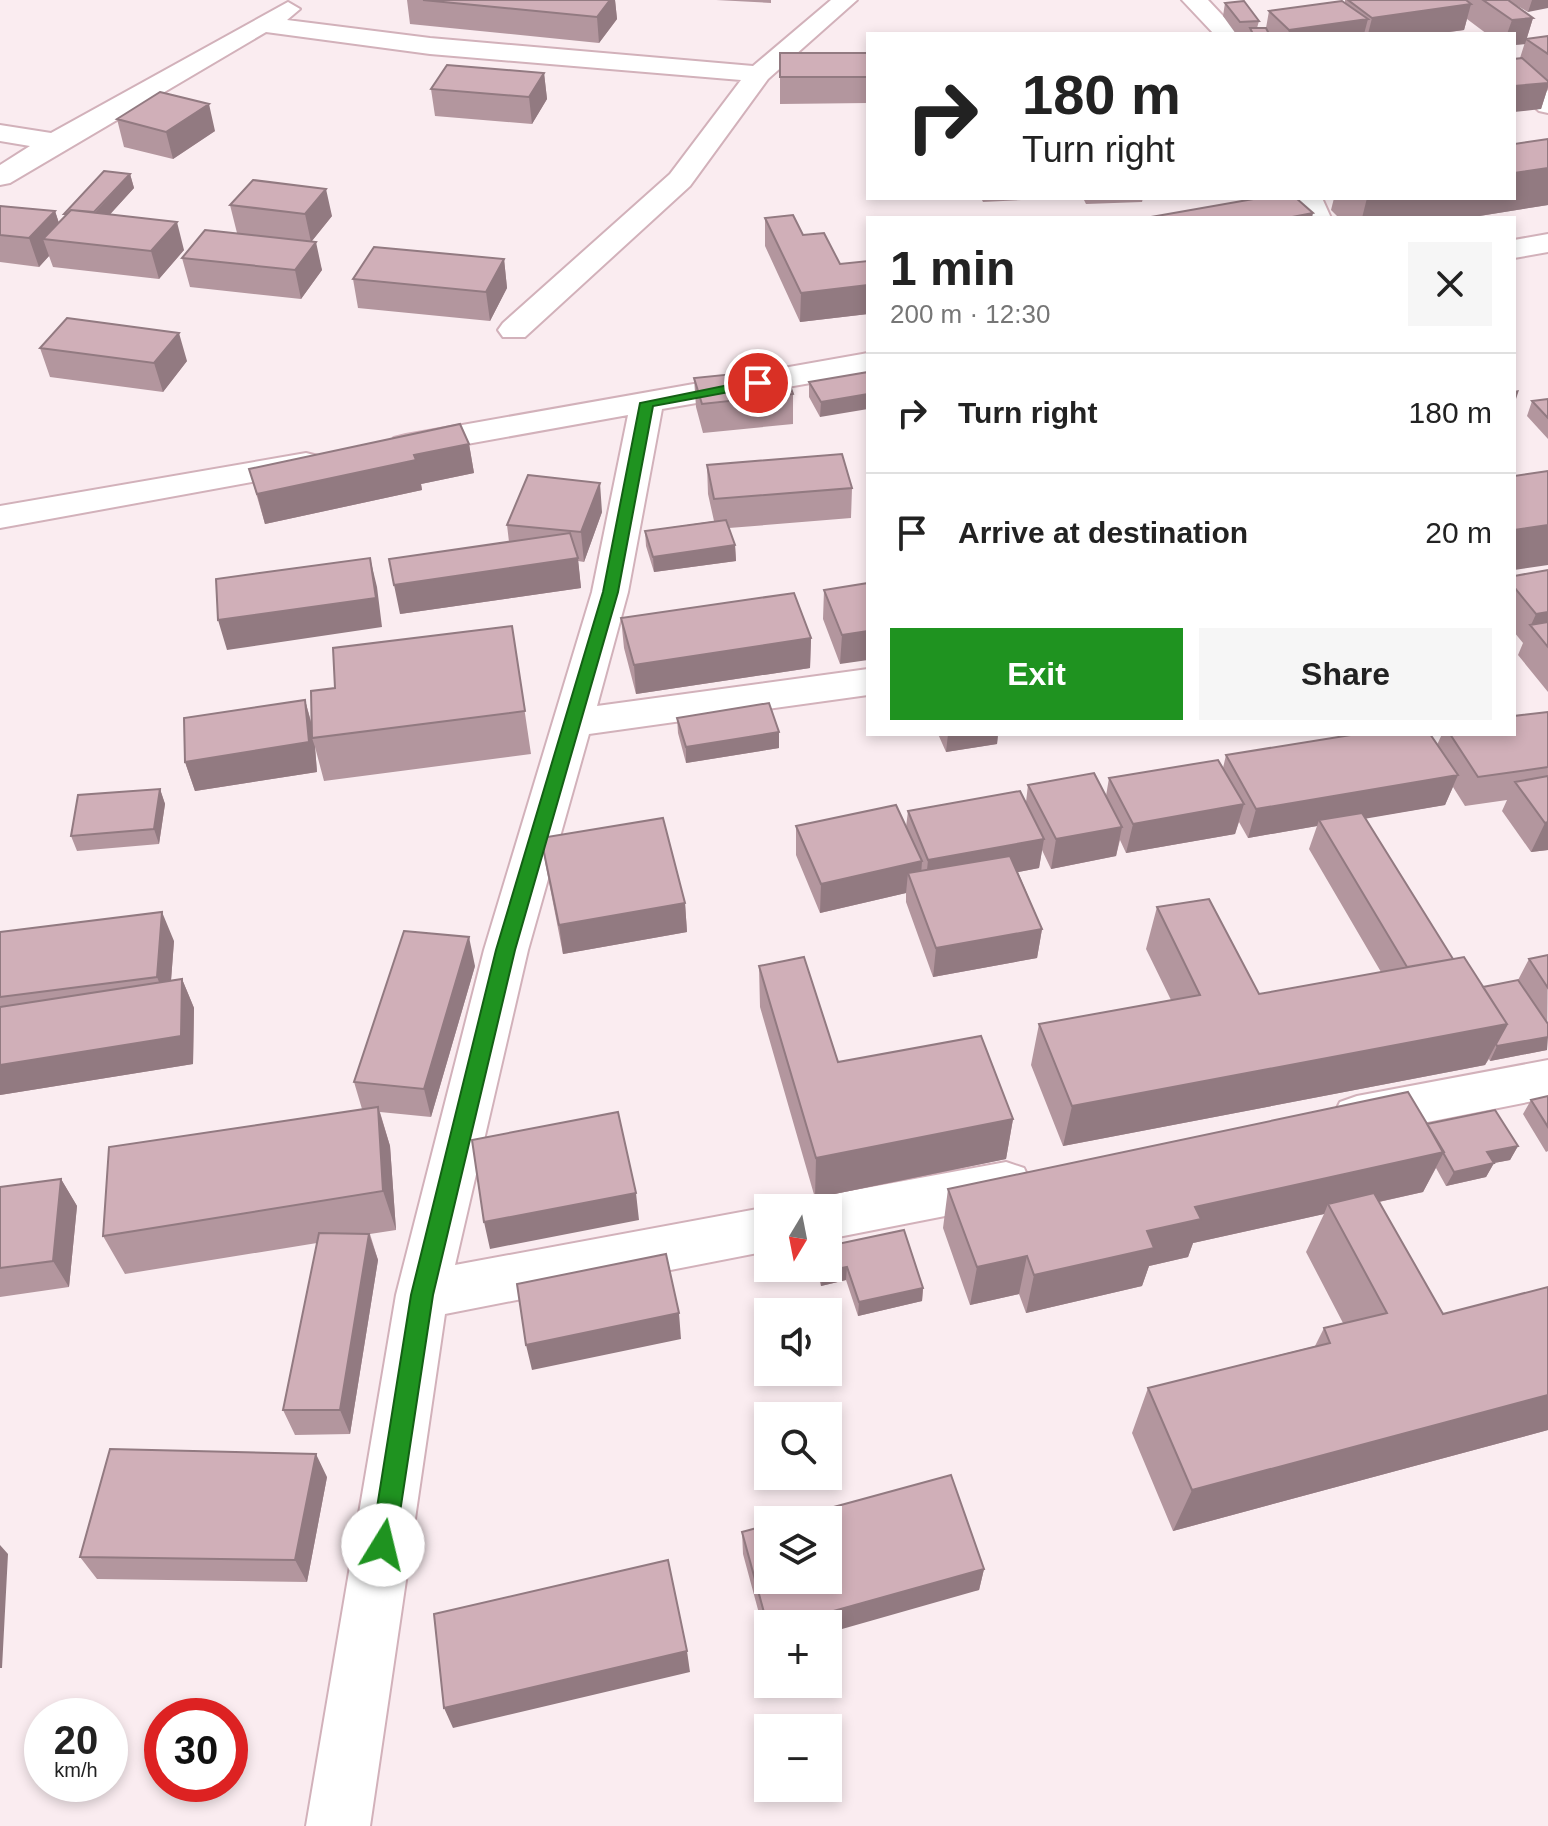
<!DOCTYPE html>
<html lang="en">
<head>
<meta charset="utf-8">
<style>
  body { margin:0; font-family:Arial,sans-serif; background:#f6f6f6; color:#222; height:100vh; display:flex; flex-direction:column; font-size:30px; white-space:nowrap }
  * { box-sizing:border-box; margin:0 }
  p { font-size:26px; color:#767676 }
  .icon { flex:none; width:44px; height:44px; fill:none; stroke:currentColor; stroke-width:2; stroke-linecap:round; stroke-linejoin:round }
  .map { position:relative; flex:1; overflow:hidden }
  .sheet { position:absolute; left:866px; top:216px; width:650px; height:520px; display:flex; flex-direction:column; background:#fff; border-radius:0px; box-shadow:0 4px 12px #0003 }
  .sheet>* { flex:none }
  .top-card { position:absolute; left:866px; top:32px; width:650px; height:168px; border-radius:0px; box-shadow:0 4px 12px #0003; background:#fff; color:#222; overflow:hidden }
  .needle { width:52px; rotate:190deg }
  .buttons { position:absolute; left:754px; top:1194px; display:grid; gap:16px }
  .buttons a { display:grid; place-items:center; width:88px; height:88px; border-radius:0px; background:#fff; box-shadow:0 4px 12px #0003; font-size:40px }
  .speed { position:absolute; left:24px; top:1698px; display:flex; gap:16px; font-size:40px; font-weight:700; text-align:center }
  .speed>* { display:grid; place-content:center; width:104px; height:104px; border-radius:50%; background:#fff; box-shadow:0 4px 12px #0003; line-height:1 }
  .speed small { font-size:20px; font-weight:400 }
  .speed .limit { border:12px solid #d22; background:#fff; color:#111 }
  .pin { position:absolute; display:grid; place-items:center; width:68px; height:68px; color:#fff; margin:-34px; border:4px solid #fff; border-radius:50%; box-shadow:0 2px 8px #0007 }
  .me { position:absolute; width:88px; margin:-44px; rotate:9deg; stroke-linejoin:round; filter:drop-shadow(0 0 6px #0008) }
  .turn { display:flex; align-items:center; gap:28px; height:168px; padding:0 24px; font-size:36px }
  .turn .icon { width:104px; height:104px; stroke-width:2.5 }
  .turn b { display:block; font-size:56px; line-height:68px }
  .round { display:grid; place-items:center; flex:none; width:84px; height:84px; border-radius:0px; background:#f6f6f6 }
  .summary { display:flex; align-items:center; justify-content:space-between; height:136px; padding:0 24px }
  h1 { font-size:48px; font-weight:700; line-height:60px }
  .cta { display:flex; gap:16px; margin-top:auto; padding:16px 24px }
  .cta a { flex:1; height:92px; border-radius:0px; background:#1f9320; color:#fff; font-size:32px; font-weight:700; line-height:92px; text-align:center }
  .cta a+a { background:#f6f6f6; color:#222 }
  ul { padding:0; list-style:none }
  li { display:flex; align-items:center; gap:24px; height:120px; padding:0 24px; border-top:2px solid #e0e0e0 }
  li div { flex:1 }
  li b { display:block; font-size:30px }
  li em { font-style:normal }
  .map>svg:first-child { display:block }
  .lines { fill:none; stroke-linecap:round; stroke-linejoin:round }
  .minor-casing { stroke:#d2b1ba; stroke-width:4 }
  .minor { fill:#fff; fill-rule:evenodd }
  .wall { fill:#b3969e }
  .shaded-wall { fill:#927a81 }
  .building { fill:#d0afb8; stroke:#927a81; stroke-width:2 }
  .route { fill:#1f9320; stroke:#146015; stroke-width:2 }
</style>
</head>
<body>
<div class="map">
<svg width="1548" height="1826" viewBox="0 0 1548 1826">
  <rect width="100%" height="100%" fill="#faecf0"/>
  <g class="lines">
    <defs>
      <path id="minor" d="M831,0h26l-89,79 -78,107 -165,151h-22l-5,-7 5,-7 167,-149 71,-94 -311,-26 -164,-22 -256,151 -10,2v-20l30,-19 -30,-5v-16l51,8 237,-131 12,7 -13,11 143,18 323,28z
        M1182,0h26l32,34h-26z
        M1514,66l9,3 25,22v22l-9,-2 -25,-23z
        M1294,198h28l9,20h-28z
        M1548,234v18l-34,6v-18z
        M868,353v20l-206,36 -34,183 -31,114 271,-37v26l-279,39 -61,216 -73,315 313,-58 3,1h-3v43l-323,63 -75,512h-64l90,-531 88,-345 108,-358 36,-177 -222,40 -12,-3 -5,-7 5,-7 12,-3z
        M306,453l12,3 5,7 -5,7 -318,58v-22z
        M1548,1060v38l-191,38 -17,-6 -7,-14 7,-14 17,-6z
        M1006,1162l18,6 7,15 -7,15 -18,6 -178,35v-31h-21l3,-7 18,-6z"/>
    </defs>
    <use href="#minor" class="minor-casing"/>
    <use href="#minor" class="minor"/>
  </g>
  <path class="wall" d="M407,0h208l2,19 -18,24 -189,-19z
    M716,0h55v3z
    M1345,0h203l-20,12 -14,-8 19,14 -8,26 -11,1v-11h-27l-20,-15 -3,11 -30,4h-198l-13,-18 2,-13 34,18 -2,7h9l3,-17 76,-8z
    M1548,36v51l-7,22 -21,-51 6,-19z
    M780,53h88v50l-88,1z
    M544,73l3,26 -15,25 -97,-8 -4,-27z
    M117,119l98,12 -42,28 -49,-12z
    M1548,139v66l-81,13h-128l-8,-8 3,-12h180z
    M130,174l4,14 -24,26 74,36 -25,29 -106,-12 -4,-11 -10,11 -39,-5v-56l55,5 4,12 6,-7 -1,-2z
    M898,198h39v1z
    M981,198h83l-81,4z
    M1083,198h60l-1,4 -56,2z
    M230,205l102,11 -20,25 10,29 -21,29 -111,-12 -8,-29 55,-25z
    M765,218l38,17 37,29 28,-3v53l-68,8 -35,-76z
    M504,259l3,29 -17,33 -132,-13 -5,-29z
    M40,348l147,13 -24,31 -113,-15z
    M868,372l-48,45 -11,-20v-15z
    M694,378l99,16v30l-90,9 -7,-26z
    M1548,399v40l-21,-23 5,-15z
    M469,444l5,29 -53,11 1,6 -157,34 -16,-55z
    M707,465l145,23 -1,30 -122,10 6,17 1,16 -82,11 -8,-26 -1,-15 69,-10 -6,-27z
    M602,512l-18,50 -6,-1 3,27 -181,26 109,-72 -2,-17z
    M1548,570v122l-30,-37 5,-12 -9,-11v-56z
    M868,583l-28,81 -17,-45 1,-29z
    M621,618l190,20 -1,30 -174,26 -12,-46z
    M512,626l19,128 -207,27 -9,-34 2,25 -122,19 -10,-29 120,-62 7,25 23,-37z
    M1548,712v138l-17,2 -29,-41 5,-11 -42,6 -12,-19 -8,18 -80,13 88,141 30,28 35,-7 11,-21 19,-4 -1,95 -57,11 -1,-2 -4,6 -422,81 -32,-81 8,-41 132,-24 -25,-51 11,-42 102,87 122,-22 -72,-123 8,-23 -69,12 -9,-16 -4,12 -109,19 -6,-13 -4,16 -65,13 -9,-19 -3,18 -21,4 24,57 -5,29 -104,19 -27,-75v-9l-86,20 -24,-58v-29l110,1 2,-16 118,-9 2,-17 78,11 3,-18 114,-10 3,-13 211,-10 5,-11h72z
    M677,718l102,30 -93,15 -8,-30z
    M938,734h60l-1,10 -51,8z
    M160,789l5,15 -6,40 -82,7 -6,-15z
    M541,838l144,65 2,29 -124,22 -17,-87z
    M0,932l174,9 -3,40 11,-2 12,29 -1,56 -193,31z
    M475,966l-44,151 -51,-5 10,34 6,84 -26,4 8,26 -28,174 -55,1 -12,-25 34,-167 -192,31 -22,-38 259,-127 -8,-27z
    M759,966l79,96 175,57 -7,40 -191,39 -55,-191z
    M1548,1096v55l-2,1 -23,-38 8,-14z
    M1427,1124l91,22 -8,14 -16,3 -8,14 -40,9 -10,-18 -13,24 -44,10 64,112 105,-27v143l-375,101 -41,-98 16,-45 167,-42 9,-18 19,-5 -37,-71 18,-38 -131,29 -5,14 -39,9 -7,20 -116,27 -7,-19 -49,11 -27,-77 5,-39z
    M61,1179l16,27 -8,81 -69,10v-110z
    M828,1246l95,42 -1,13 -64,15 -12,-36 -25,6 -5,-18h12z
    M327,1477l-20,105 -210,-3 -17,-22z
    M742,1532l242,37 -5,21 -211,34v23l-25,-93z"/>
  <path class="shaded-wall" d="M610,0h5l2,19 -18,24 -2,-26z
    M1532,0h16v8l-20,4z
    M1471,4l-7,26 -30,4h-66l4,-16z
    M1533,18l-8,26 -11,1v-11h-7l5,-14z
    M1368,19l-4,15h-76l1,-4z
    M544,73l3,26 -15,25 -3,-27z
    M1548,83v4l-7,22 -27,3v-26z
    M209,104l6,27 -42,28 -7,-27z
    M1548,168v37l-81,13h-105l5,-20h147v-25z
    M130,174l4,14 -39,43 -4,-14z
    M326,189l6,27 -21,26 -6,-28z
    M55,211l9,28h-21l6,17 -10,11 -10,-29z
    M1313,213l-1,5h-25z
    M177,222l7,28 -25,29 -8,-28z
    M316,242l6,28 -21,29 -6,-29z
    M504,259l3,29 -17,33 -4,-29z
    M868,285v29l-68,8 1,-29z
    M179,333l8,28 -24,31 -9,-29z
    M1519,390l-5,15v-14z
    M868,394v15l-48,8 1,-15z
    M469,444l5,29 -53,11 1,6 -157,34 -8,-30 157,-39z
    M600,483l2,29 -18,50 -3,-30z
    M1548,525v40l-34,5v-40z
    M735,545l1,16 -82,11 -1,-15z
    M370,558l7,29 5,40 -155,23 -9,-30z
    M578,558l3,30 -181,26 -6,-29z
    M1548,612v27l-17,-14 5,-11z
    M868,631v29l-28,4 2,-29z
    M811,638l-1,30 -174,26 -2,-29z
    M305,700l8,30 -1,8 3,9 2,25 -122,19 -10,-29z
    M779,732v16l-93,15v-16z
    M948,734h50l-1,10 -51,8z
    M1458,775l-13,30 -122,21 -4,-6 -2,6 -69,12 8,-29z
    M160,789l5,15 -6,40 -5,-15z
    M1244,804l-9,30 -109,19 7,-29z
    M1548,822v28l-17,2 14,-29z
    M1122,827l-6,29 -65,13 5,-30z
    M1044,839l-5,29 -114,22 3,-30z
    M922,861l-2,29 -12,-17 -2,20 -86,20 1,-29z
    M685,903l2,29 -124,22 -4,-29z
    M162,912l12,29 -5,65 -12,-29z
    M1042,929l-5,29 -104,19 3,-29z
    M469,937l6,29 -44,151 -7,-28z
    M182,979l12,29 -1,56 -193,31v-30z
    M1507,1024l-22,41 -422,81 9,-40z
    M1548,1037l-1,13 -57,11 7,-15z
    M378,1107l12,39 6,84 -13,-39z
    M1013,1119l-7,40 -191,39 1,-40z
    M1518,1146l-8,14 -16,3 -8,14 -40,9 8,-14 33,-20z
    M1444,1152l-21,40 -90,20 -5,-8 -4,10 -131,29 -5,14 -39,9 -7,20 -116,27 8,-38 113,-44 48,-24z
    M61,1179l16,27 -8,81 -16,-26z
    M636,1193l3,27 -149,29 -6,-27z
    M369,1234l9,26 -28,174 -10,-24z
    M1027,1256l-8,38 -49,11 7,-38z
    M847,1267l-1,13 -25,6 1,-14z
    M923,1288l-1,13 -64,15 1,-14z
    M679,1313l2,26 -149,31 -6,-25z
    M1548,1395v35l-375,101 19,-41z
    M316,1454l11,23 -20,105 -12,-22z
    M0,1545l8,9 -6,114h-2z
    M984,1569l-5,21 -151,43v-9h-41z
    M687,1651l3,21 -237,56 -9,-20z"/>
  <path class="building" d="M423,0h187l-13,17z
    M1348,0h118l5,4 -99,14z
    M1483,0h25l25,18 -21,2z
    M1244,1l15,20 -19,1 -15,-19z
    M1342,1l26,18 -79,11 -20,-19z
    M1250,28h16l3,6h-16z
    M1548,36v18l-22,-15z
    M780,53h88v24h-88z
    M1522,58l26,23v2l-34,3v-27z
    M447,65l97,8 -15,24 -98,-8z
    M160,92l49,12 -43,28 -49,-13z
    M1548,139v29l-34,5v-29z
    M104,171l26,3 -36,38 -23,-2 -4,4h-3z
    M253,180l73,9 -21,25 -75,-9z
    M1259,198h37l17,15 -26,5 -136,-1z
    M0,206l55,5 -26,27 -29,-3z
    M71,210l106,12 -26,29 -108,-12z
    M793,215l10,20 21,-2 16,31 28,-3v24l-67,8 -36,-75z
    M205,230l111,12 -21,28 -113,-12z
    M374,247l130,12 -18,33 -133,-13z
    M67,318l112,15 -25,30 -114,-15z
    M784,369l9,25 -91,10 -8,-26z
    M868,372v22l-47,8 -12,-20z
    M1548,399v19l-16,-17z
    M460,424l9,20 -55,11 2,5 -159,34 -8,-25z
    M842,454l10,34 -138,11 -7,-34z
    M1548,471v54l-34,5v-54z
    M528,475l72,8 -19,49 -74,-7z
    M726,520l9,25 -82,12 -8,-26z
    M570,533l8,25 -184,27 -5,-26z
    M370,558l6,40 -158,22 -2,-41z
    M1548,570v42l-12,2 -22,-27v-11z
    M868,583v48l-26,4 -18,-45z
    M794,593l17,45 -177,27 -13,-47z
    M1548,622v25l-18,-22z
    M512,626l13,85 -213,27 -1,-47 24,-3 -2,-40z
    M305,700l4,42 -124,20 -1,-44z
    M769,703l10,29 -93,15 -9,-29z
    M1548,712v55l-70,10 -28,-43h64v-18z
    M1357,734h73l28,41 -202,34 -30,-54z
    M1218,760l26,44 -111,20 -24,-46z
    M1094,773l28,54 -66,12 -28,-54z
    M1548,776v46l-3,1 -30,-41z
    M160,789l-6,40 -83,7 7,-41z
    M1020,791l24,48 -116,21 -20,-49z
    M896,805l26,56 -101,23 -25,-58z
    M1362,813l91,146 -46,8 -88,-147z
    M663,818l22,85 -126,22 -18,-87z
    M1010,856l32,73 -106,19 -28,-75z
    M1209,899l50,95 205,-37 43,67 -435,82 -33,-82 161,-29 -43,-88z
    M162,912l-5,65 -157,20v-65z
    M404,931l65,6 -45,152 -70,-7z
    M1548,955v33l-19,-29z
    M804,957l34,105 143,-26 32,83 -197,39 -57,-192z
    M182,979l-1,57 -181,29v-58z
    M1518,980l30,44v13l-51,9 -1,-2 11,-20 -24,-37z
    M1408,1092l36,60 -249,55 6,12 -54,12 7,17 -120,27 -7,-19 -50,11 -29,-78z
    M1548,1096v31l-17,-27z
    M378,1107l5,84 -280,45 6,-89z
    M1495,1110l23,36 -31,6 7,11 -40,9 -27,-48z
    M618,1112l18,81 -152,29 -12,-82z
    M61,1179l-8,82 -53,7v-81z
    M1374,1193l69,121 105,-27v108l-356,95 -44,-102 182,-45 -6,-15 63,-15 -59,-109z
    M904,1230l19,58 -64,14 -12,-35 -25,5 -2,-4h8v-22z
    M319,1233l50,1 -29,176h-57z
    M666,1254l13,59 -153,32 -9,-61z
    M110,1449l206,5 -21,106 -215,-3z
    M951,1475l33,94 -197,55h-19v3l-26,-95 26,-7v55h60v-60h-42z
    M668,1560l19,91 -243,57 -10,-94z"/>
  <path class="route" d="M758,379l4,1v6l-109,20 -35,186 -103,358 -82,345 -38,250 -4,8 -8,4 -9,-4 -3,-8 40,-250 85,-345 107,-358 37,-189z"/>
</svg>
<div class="buttons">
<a><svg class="needle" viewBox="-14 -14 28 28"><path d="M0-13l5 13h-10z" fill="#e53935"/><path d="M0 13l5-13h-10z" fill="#767676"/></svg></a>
<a><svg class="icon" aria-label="sound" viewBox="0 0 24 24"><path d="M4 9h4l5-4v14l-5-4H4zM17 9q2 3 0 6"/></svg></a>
<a><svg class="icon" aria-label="search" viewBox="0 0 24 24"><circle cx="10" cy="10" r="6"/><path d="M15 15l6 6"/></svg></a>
<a><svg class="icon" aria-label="layers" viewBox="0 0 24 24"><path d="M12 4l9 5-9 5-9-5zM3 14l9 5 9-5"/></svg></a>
<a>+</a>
<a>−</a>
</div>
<div class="speed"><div>20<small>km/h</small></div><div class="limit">30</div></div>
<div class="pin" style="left:758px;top:383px;background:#d93025"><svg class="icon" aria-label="arrive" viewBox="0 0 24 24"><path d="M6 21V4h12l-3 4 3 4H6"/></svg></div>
<svg class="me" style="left:383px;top:1545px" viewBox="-20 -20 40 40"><circle r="19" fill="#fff"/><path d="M0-13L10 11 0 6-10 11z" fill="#1f9320"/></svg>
<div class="top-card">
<div class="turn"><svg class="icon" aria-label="right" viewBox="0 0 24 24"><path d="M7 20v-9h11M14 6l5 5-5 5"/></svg><div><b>180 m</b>Turn right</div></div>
</div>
<section class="sheet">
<div class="summary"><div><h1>1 min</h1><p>200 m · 12:30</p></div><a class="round"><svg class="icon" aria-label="close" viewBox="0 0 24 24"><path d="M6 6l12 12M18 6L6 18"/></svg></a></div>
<ul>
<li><svg class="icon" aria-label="right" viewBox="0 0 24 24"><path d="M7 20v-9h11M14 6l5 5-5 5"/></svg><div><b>Turn right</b></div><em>180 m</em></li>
<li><svg class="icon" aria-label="arrive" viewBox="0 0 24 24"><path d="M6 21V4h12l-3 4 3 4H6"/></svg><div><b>Arrive at destination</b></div><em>20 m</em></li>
</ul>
<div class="cta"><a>Exit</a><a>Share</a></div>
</section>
</div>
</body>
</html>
